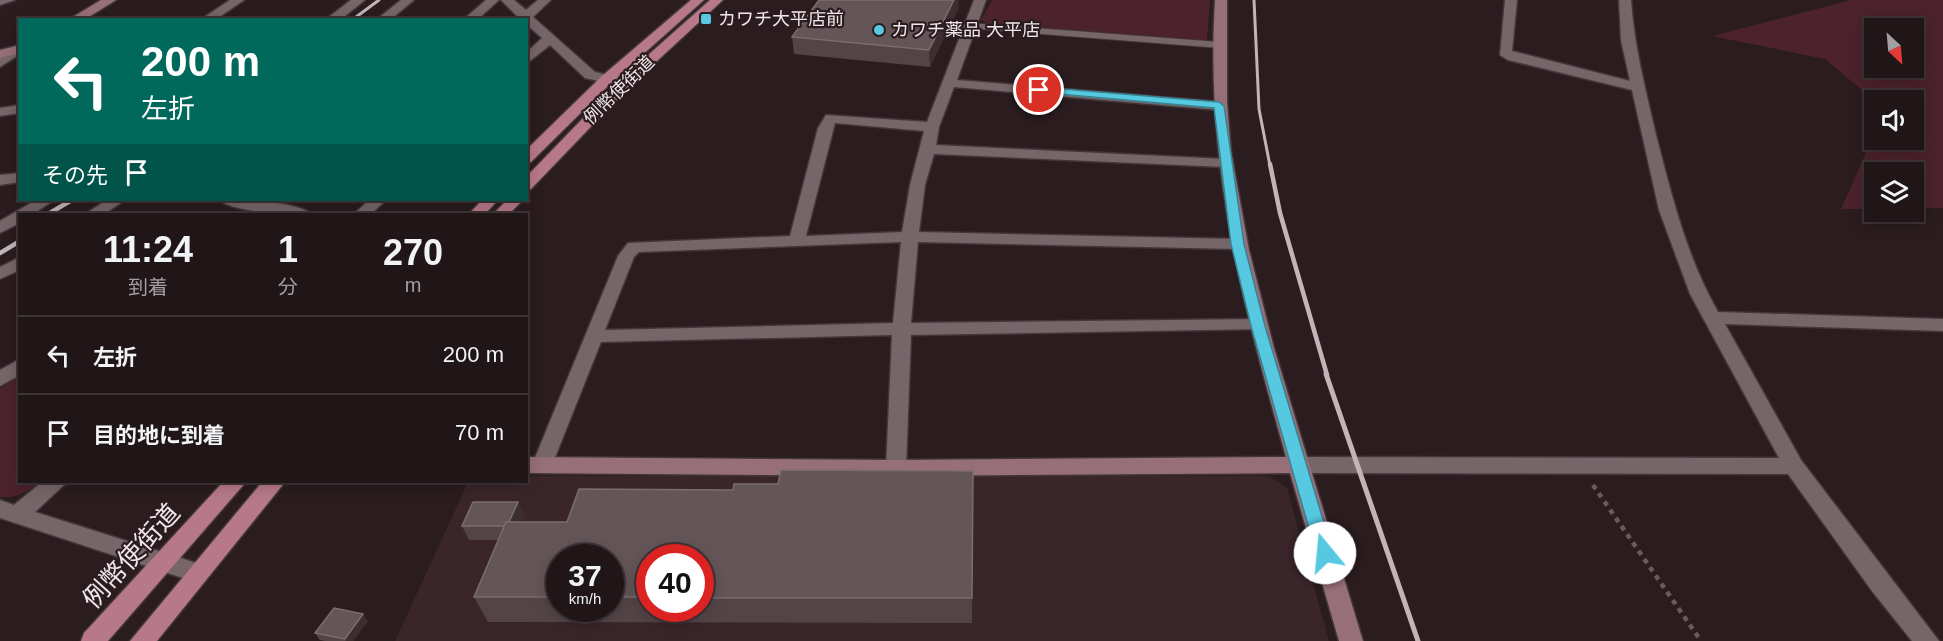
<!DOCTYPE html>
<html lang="ja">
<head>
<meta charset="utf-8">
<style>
  body { margin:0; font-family:Helvetica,"Noto Sans JP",sans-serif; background:#281e20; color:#f1f3f6; height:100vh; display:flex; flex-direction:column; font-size:22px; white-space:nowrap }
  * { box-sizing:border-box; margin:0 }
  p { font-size:20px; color:#a29fa1 }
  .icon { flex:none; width:33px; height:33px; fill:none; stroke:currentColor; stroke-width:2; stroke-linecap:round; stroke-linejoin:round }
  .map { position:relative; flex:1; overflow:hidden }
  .side { position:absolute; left:18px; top:213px; width:510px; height:270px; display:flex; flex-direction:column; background:#201517; border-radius:0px; box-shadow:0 3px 15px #0003,0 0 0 2px #3d3436 }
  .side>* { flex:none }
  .guide { position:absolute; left:18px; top:18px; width:510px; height:183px; border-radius:0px; box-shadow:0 3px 15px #0003,0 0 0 2px #3d3436; background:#00695c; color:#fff; overflow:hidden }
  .needle { width:39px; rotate:154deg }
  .controls { position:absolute; left:1864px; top:18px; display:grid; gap:12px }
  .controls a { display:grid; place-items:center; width:60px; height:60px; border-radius:0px; background:#201517; box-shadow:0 3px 15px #0003,0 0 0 2px #3d3436; font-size:30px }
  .speed { position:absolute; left:546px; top:544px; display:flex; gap:12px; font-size:30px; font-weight:700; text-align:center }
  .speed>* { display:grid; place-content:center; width:78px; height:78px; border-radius:50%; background:#201517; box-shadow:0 3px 15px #0003,0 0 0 2px #3d3436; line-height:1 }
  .speed small { font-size:15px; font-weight:400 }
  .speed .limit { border:9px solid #d22; background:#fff; color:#111 }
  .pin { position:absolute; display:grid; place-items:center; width:51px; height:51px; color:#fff; margin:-26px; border:3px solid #fff; border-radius:50%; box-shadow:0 2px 6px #0007 }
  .me { position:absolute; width:66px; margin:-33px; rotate:343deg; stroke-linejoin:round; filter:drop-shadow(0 0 4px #0008) }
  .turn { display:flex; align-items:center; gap:21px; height:126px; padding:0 24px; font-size:27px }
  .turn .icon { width:78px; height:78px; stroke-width:2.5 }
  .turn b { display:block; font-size:42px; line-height:51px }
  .then { display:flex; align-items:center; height:57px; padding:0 24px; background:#0003; gap:12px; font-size:22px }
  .eta { display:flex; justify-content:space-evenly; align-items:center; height:102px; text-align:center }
  .eta b { font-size:36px; font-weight:700; line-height:42px }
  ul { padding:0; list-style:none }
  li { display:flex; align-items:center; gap:18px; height:78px; padding:0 24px; border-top:2px solid #3d3436 }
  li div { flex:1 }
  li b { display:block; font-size:22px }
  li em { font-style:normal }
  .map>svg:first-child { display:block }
  .built { fill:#3a252a; fill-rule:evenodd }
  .green { fill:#4b222d; fill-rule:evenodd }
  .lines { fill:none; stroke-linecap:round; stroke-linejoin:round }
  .lane-casing { stroke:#43373a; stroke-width:2 }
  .street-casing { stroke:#43373a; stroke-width:3 }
  .secondary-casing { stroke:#43373a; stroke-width:3 }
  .primary-casing { stroke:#43373a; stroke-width:3 }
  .path { stroke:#685b5e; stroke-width:4.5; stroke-dasharray:5 5; stroke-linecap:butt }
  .lane { fill:#766569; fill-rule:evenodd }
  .street { fill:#766569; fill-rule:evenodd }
  .secondary { fill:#976f79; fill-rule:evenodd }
  .primary { fill:#b77989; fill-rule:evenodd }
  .rail-far2 { stroke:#c1b5b8; stroke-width:3 }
  .rail-far1 { stroke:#c1b5b8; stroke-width:4.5 }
  .rail { stroke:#c1b5b8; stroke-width:5 }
  .wall { fill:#534447; fill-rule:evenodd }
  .shaded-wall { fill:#3b2d30 }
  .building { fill:#645558; stroke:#7a6c6f; stroke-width:1.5 }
  .route { fill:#56c9e1; stroke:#388392; stroke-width:1.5 }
  .poi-dot { fill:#56c9e1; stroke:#2a1c1f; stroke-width:2 }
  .labels { text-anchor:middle; stroke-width:4.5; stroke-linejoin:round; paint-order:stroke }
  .far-poi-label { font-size:18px; fill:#f0e5e8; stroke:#2a1c1f; text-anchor:start }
  .far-street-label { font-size:18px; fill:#f0e5e8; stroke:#2a1c1f }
  .near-street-label { font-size:26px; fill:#f0e5e8; stroke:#2a1c1f }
</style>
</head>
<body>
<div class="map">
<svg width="1943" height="641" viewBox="0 0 1943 641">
  <rect width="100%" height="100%" fill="#2a1c1f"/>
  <path class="built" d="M527,476h742l18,12 42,153h-934l73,-159h58zM560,558h50v51h-50zM650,558h50v51h-50z"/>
  <path class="green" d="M992,0h218l-3,40 -217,-16 -9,-4z
    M1851,0h92v208h-29v-36h-39v37h-34l34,-76v7h39v-40l-39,1 -50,-42 -113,-23zM1875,28h39v40h-39z
    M19,375l1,107h20c-11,9 -25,17 -40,15v-108z"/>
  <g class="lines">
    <defs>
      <path id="lane" d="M969,23l251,19 5,3 -5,3 -254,-20 -2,-2z"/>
      <path id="street" d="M0,0h15l-15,5z
        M230,0h14l-29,20h-15z
        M351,0h14l-25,20h-15z
        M401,0h13l-24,20h-14z
        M486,0h13l-22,20h-14z
        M501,0h13l12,10 12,-10h13l-18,17 62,55 35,8 2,3 -7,4 -40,-9 -35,-33 -24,19v-11l16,-15 -16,-14v-4h-5z
        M974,0h12l-29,80 262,22 7,4 -7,4 -265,-23 -15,40 -3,18 289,14 7,4 -7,4 -291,-13 -9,31 -6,47 318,7 8,5 -8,5 -319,-7 -7,81 347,-4 9,6 -3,4 -353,6 -5,133 -3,6 -7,2 -7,-2 -3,-6 6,-133 -291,7 -49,123 -3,6 -7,2 -7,-2 -3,-6 86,-209 10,-13 162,-7 28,-108 8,-13 101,7zM835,123l89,8 -14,54 -8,47 -96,4zM901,242l-8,81 -288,7 29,-73 5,-5z
        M1505,0h12l-5,51 118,30 -9,-41 -2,-40h12c3,45 14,87 24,131 16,62 31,125 63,181l225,7v12l-218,-7 76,136 138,181h-27l-40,-50 -84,-117 -490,-1 -7,-2 -3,-6 3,-6 7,-2 481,1 -89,-164 -31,-84 -27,-120 -124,-30 -8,-5z
        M15,47l5,1v6l-20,13v-10z
        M20,105v8l-20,3v-8z
        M20,173v9l-20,3v-10z
        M36,200h18l-21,14h-13v9l-20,10v-12z
        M107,200h18l-21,14h-19z
        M220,200c17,-2 80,2 91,14 -17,2 -80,-2 -91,-14z
        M369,200h17l-15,14h-17z
        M20,257v13l-20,9v-12z
        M20,359v16l-20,11v-16z
        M42,482h25l-32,30 171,54 3,7 -3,7 -8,3 -198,-65v-18l14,5z"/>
      <path id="secondary" d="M101,0h15l-32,20h-16z
        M1215,0h12v102l4,50 18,98 25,98 89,293h-24l-49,-168 -394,3 -370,-3v-16l370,3 390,-3c-44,-157 -81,-291 -71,-457z
        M20,45v8l-20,5v-8z"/>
      <path id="primary" d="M691,0h13l-92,82 -81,80 -5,1v-13l76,-74z
        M710,0h13l-93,86 -99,103 -5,1v-13l94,-97z
        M482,200h16l-13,14h-16z
        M507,200h16l-14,14h-16z
        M223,482h23l-138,159h-27l3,-8z
        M262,482h23l-128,159h-27z"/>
    </defs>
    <use href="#lane" class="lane-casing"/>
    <use href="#street" class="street-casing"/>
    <use href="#secondary" class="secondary-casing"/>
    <use href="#primary" class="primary-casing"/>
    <path class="path" d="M1593,485l108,156"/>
    <use href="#lane" class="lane"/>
    <use href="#street" class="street"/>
    <use href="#secondary" class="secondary"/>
    <use href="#primary" class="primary"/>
    <path class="rail-far2" d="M1254,0l5,109 11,57
      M352,20l27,-20"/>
    <path class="rail-far1" d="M1270,164l10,49 47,162
      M48,214l24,-14
      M0,253l20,-12"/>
    <path class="rail" d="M1326,374l92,267"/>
  </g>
  <path class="wall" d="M959,7l-29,60 -136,-13 -2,-17z
    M973,471l-1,152 -484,-1 -14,-25 24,-57h-29l-7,-14 56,-24 6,14 -3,6h46l166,-32 45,-6zM560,558h50v51h-50zM650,558h50v51h-50z
    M368,621l-15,20h-28l-5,-1 -5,-7z"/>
  <path class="shaded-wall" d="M954,0h5v7l-29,60 -1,-17z
    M518,502l6,14 -10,24 -6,-14z
    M363,614l5,7 -15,20h-7l-1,-2z"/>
  <path class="building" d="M819,0h135l-25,50 -137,-13z
    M781,470l192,1 -1,127h-272v-40h-50v39h-40v-39h-50v39h-86l32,-75h61l12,-33 154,1 1,-6h44z
    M473,502h45l-9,20h-3l-2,4h-42z
    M334,608l29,6 -18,25 -30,-6z"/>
  <path class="route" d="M1039,87l180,15 5,4 20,138 21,82 68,227 -2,5h-12l-3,-5 -65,-227 -20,-82 -17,-136 -178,-16 -2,-2z"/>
  <g class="poi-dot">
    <rect x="700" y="13" width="12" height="12" rx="3"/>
    <circle cx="879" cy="30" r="6"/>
  </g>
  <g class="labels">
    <g class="far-poi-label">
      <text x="718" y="25">カワチ大平店前</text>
      <text x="891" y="36">カワチ薬品 大平店</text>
    </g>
    <g class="far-street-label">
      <text transform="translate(619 90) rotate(-44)" y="6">例幣使街道</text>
    </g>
    <g class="near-street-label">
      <text transform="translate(131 556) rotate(-48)" y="9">例幣使街道</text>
    </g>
  </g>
</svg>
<div class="controls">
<a><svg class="needle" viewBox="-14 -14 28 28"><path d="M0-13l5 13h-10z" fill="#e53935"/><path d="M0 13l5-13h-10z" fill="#a29fa1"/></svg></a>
<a><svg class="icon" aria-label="sound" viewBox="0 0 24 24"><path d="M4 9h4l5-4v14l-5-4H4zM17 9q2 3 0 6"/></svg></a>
<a><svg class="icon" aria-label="layers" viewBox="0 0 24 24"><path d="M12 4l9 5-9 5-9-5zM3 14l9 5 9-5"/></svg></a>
</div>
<div class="speed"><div>37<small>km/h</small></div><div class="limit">40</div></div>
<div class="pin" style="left:1039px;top:90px;background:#d93025"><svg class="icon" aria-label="arrive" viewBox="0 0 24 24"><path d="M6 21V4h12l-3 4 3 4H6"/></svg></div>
<svg class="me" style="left:1325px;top:553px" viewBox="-20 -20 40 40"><circle r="19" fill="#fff"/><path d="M0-13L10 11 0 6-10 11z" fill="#56c9e1"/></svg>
<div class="guide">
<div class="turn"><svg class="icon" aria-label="left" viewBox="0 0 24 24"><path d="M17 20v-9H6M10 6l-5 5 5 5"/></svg><div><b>200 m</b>左折</div></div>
<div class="then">その先<svg class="icon" aria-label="arrive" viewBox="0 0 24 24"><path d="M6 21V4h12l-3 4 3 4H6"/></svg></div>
</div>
<section class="side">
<div class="eta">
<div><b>11:24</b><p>到着</p></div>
<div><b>1</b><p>分</p></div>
<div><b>270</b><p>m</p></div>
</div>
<ul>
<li><svg class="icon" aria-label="left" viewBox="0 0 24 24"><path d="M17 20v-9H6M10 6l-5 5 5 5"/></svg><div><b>左折</b></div><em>200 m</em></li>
<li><svg class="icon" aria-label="arrive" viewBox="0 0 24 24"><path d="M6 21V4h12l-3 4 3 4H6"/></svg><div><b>目的地に到着</b></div><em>70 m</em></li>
</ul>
</section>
</div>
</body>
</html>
